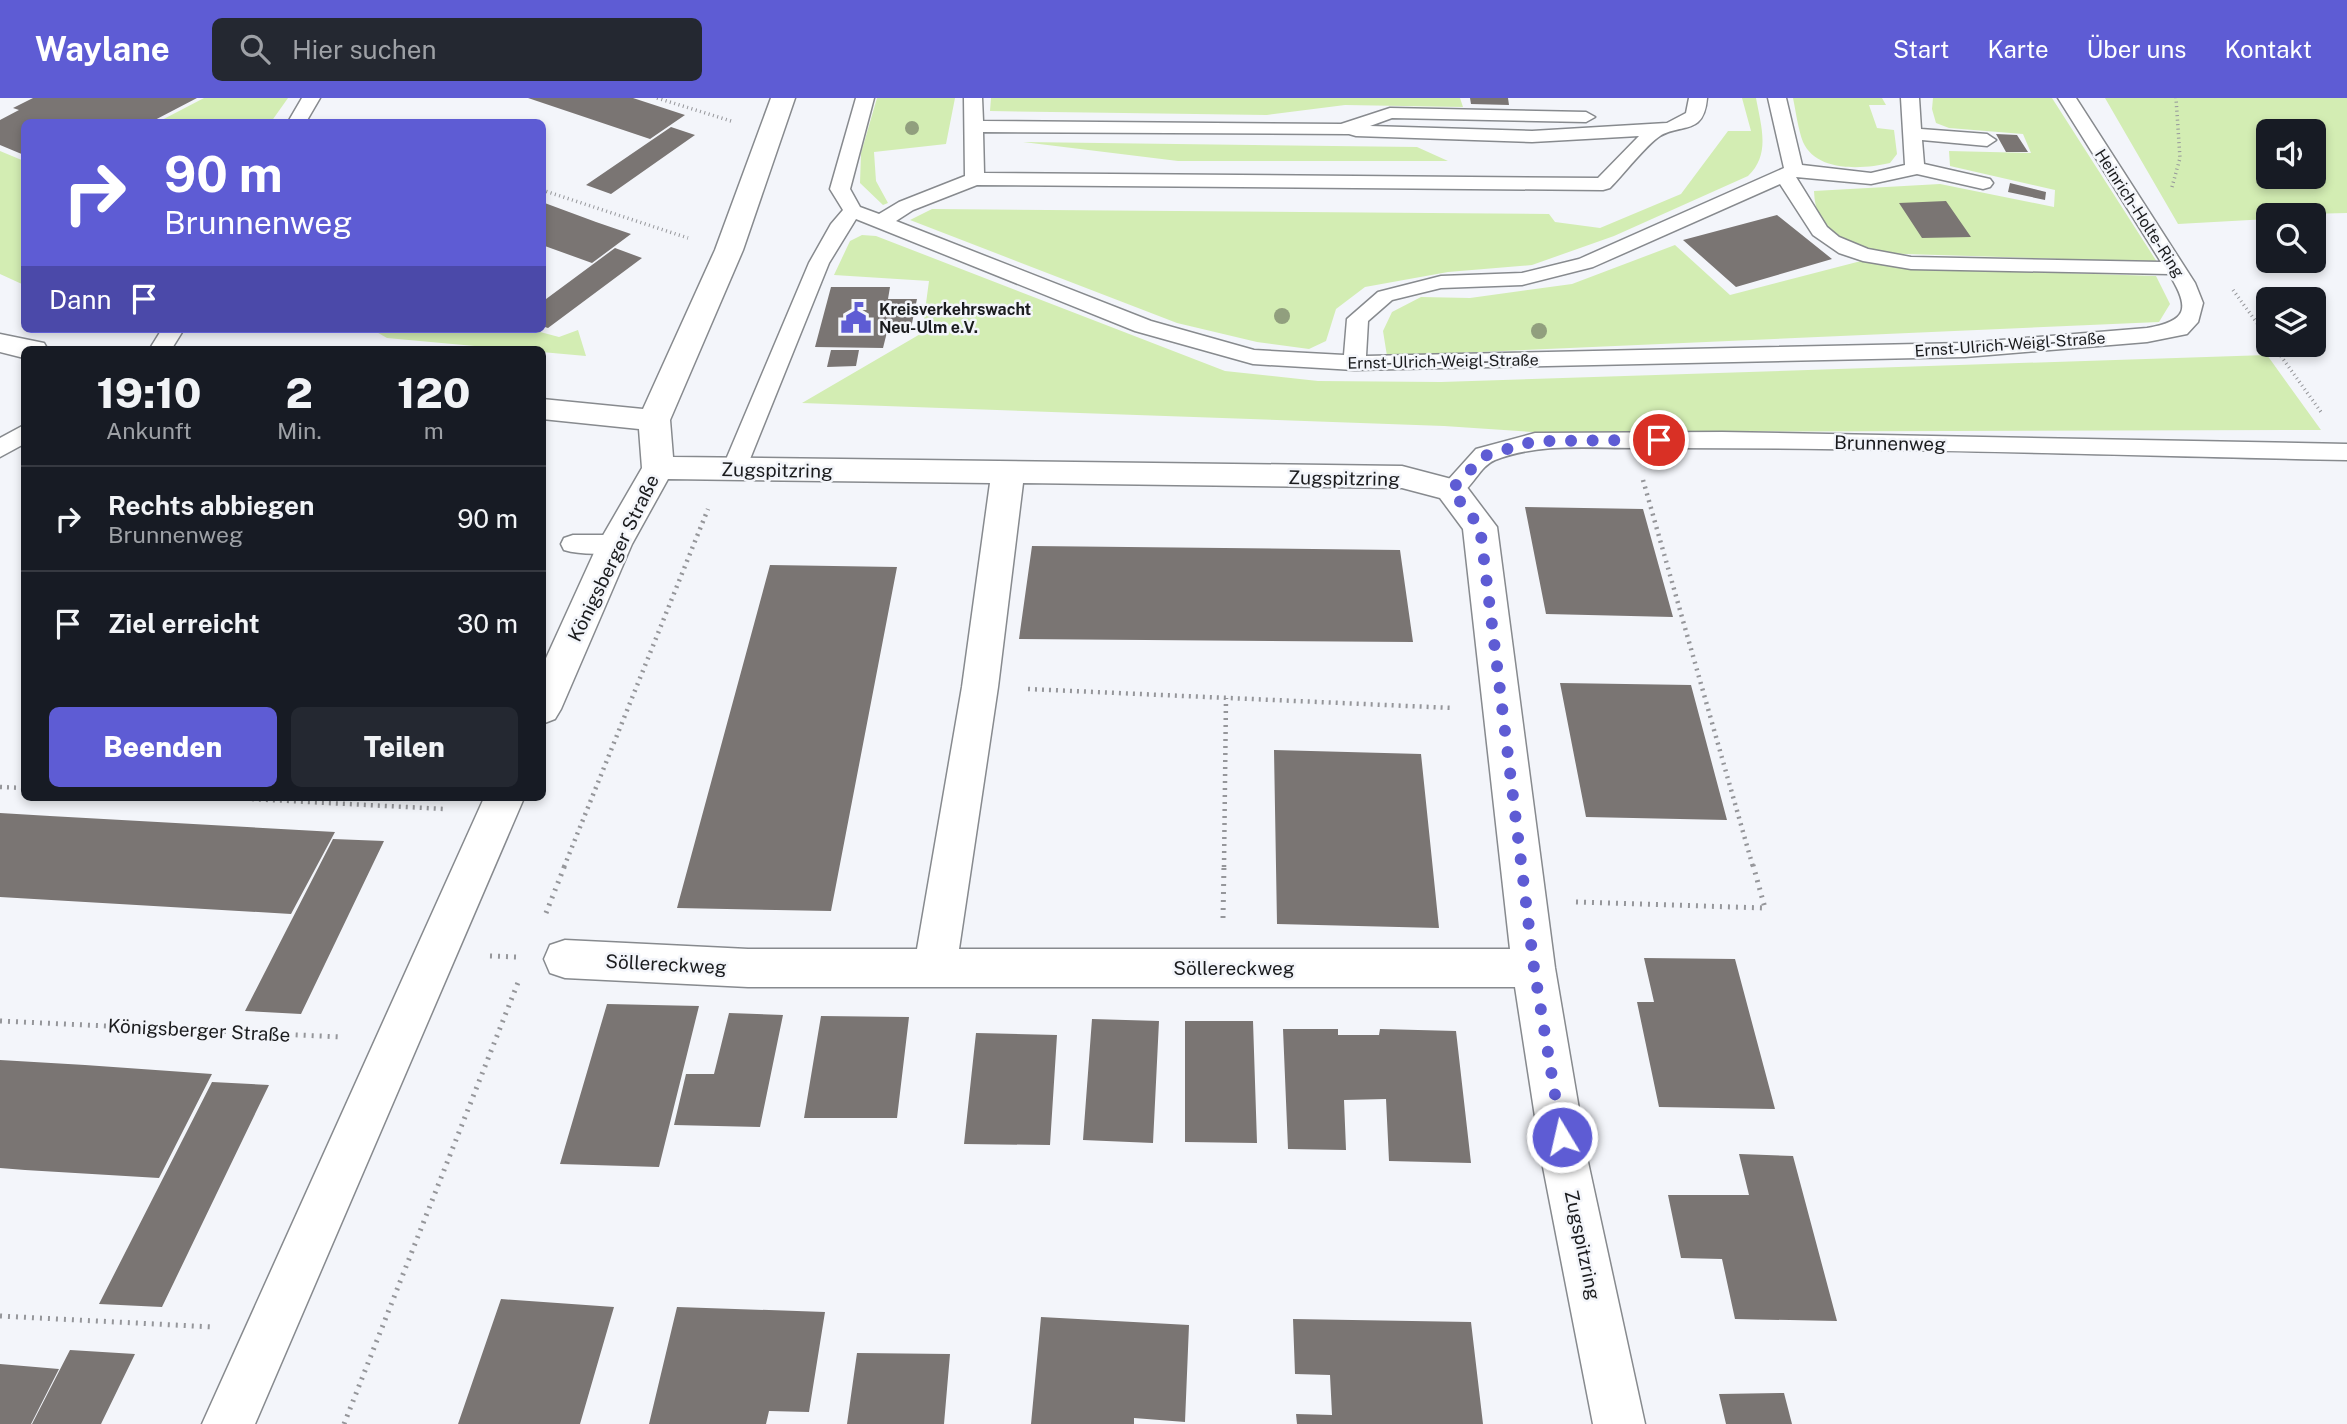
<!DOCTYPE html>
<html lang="de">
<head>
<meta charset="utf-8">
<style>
  body { margin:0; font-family:"Public Sans",sans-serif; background:#242831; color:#f1f3f6; height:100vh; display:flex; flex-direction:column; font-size:26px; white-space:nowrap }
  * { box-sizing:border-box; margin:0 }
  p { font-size:23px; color:#9ea1a6 }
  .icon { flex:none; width:38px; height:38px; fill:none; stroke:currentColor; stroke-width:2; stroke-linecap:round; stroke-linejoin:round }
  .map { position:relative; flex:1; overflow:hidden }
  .side { position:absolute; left:21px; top:248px; width:525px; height:455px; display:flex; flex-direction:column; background:#171b24; border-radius:10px; box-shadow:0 4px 10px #0003 }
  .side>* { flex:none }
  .hud { position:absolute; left:21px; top:21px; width:525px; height:214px; border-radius:10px; box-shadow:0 4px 10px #0003; background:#5e5cd4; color:#fff; overflow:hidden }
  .buttons { position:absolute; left:2256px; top:21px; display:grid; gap:14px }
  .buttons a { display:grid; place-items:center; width:70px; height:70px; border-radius:10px; background:#171b24; box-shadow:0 4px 10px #0003; font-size:35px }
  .pin { position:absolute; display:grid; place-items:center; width:60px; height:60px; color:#fff; margin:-30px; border:4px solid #fff; border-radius:50%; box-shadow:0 2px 7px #0007 }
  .me { position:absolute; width:77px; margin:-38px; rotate:351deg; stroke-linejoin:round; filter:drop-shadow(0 0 5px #0008) }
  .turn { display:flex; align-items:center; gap:24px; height:147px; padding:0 28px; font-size:32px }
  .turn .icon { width:91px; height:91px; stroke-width:2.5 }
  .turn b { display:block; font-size:49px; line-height:60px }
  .then { display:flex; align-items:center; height:66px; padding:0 28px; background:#0003; gap:14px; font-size:26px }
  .eta { display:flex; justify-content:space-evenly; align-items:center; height:119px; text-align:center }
  .eta b { font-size:42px; font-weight:800; line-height:49px }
  .button { display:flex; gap:14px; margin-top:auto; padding:14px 28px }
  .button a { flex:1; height:80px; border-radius:10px; background:#5e5cd4; color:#fff; font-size:28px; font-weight:800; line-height:80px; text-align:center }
  .button a+a { background:#242831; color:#f1f3f6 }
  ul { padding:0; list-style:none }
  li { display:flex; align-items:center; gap:21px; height:105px; padding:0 28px; border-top:2px solid #363941 }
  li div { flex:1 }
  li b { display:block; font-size:26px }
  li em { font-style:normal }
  header { display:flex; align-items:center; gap:42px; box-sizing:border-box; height:98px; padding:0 35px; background:#5e5cd4; color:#fff }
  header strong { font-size:33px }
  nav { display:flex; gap:38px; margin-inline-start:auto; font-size:24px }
  .search { width:490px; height:63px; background:#242831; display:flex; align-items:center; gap:18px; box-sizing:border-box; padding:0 24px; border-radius:10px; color:#9ea1a6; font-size:26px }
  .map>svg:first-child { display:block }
  .green { fill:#d3edb3; fill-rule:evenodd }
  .building { fill:#7a7573 }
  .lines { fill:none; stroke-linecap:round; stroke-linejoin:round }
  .service-casing { stroke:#878a8e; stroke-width:3 }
  .minor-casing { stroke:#878a8e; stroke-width:3 }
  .path-far2 { stroke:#95969a; stroke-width:3.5; stroke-dasharray:1 3.5; stroke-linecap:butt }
  .path-far1 { stroke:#95969a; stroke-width:4.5; stroke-dasharray:2 5; stroke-linecap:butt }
  .path { stroke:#95969a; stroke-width:5; stroke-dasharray:2 6; stroke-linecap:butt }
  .service { fill:#fff; fill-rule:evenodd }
  .minor { fill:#fff; fill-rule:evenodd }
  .tree { fill:#919f7e }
  .route { stroke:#5e5cd4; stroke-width:12; stroke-dasharray:0 21.6 }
  .labels { text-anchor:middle; stroke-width:5; stroke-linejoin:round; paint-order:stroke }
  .far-street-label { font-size:16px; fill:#1b1c1e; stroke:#f3f5fa }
  .far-poi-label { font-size:16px; font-weight:bold; fill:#1b1c1e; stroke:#f3f5fa; text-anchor:start }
  .street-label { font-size:19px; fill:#1b1c1e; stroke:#f3f5fa }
</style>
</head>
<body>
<header>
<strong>Waylane</strong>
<div class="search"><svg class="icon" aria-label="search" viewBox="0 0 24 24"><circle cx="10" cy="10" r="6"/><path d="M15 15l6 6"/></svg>Hier suchen</div>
<nav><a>Start</a><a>Karte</a><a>Über uns</a><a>Kontakt</a></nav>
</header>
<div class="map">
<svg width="2347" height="1326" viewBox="0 0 2347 1326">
  <rect width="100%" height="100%" fill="#f3f5fa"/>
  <path class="green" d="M204,0h84l-17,24h-113z
    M877,0h78l-9,46 -72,8 2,29 12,22 -5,2 -23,-22 1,-30z
    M991,0h469l3,9 -118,-2 -78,10 -277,-4z
    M1742,0h14c5,28 15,56 -8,78l-134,60 -82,29 -84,7 -83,15 -29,22 -10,32 -17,8 -52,-7 -80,-19 -267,-103 22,-11 617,5 6,8 45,6 81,-34 47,-63h23z
    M1793,0h89l4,7h-17l8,23 17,2 3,24 -7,9c-26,6 -73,10 -87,-21 -5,-13 -7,-30 -10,-44z
    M1933,0h119l105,164 -282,-9c-33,-11 -60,-23 -61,-62l126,-7 114,23 1,-17 -105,-24 -1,-15 82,2 -8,-19 -74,-6 -13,-5 -4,-14z
    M2105,0h242v115l-79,2v4l-90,5zM2268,33h46v46h-46z
    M1023,44l394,5 31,14h-270z
    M0,53l24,10v124l-24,-11z
    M862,137l14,1 349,135 93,10 123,1 826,-27 54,75 -788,2 -89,-6 -642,-23 120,-70 7,-52 -95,-6 16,-34z
    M1675,147l55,50 131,-34 51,7 244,8 14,28 -11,18 -772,34 -4,-25 9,-19 29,-15 49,1 102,-14z
    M529,231l30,8 19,-7 8,26 -199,-18 -14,-8z"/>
  <path class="building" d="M33,0h164l-46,24h-127v33l-24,-10v-25l19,-10 -6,-2z
    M528,0h105l52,17 -35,24z
    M1470,0h38l1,7 -38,-1z
    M671,29l24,8 -84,59 -25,-9z
    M1996,36l21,1 11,17h-22z
    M2010,85l36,9 -1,8 -37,-8z
    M1946,103l25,36 -49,1 -23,-35z
    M542,104l54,20 35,12 -39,29 -50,-18z
    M1777,117l55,44 -96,28 -53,-47z
    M615,150l27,10 -94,70 -6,-2v-24z
    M831,189h59l-2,12h29l-6,29h-23l-5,20 -68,-1z
    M831,252h28l-3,16 -29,1z
    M1525,409l118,2 30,108 -127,-3z
    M1032,448l368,4 13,92 -394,-3z
    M770,467l127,2 -66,344 -154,-3z
    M1560,585l131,2 36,135 -141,-3z
    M1274,652l147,4 18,174 -162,-4z
    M0,715l50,3 285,16 -44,82 -291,-17z
    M333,741l51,2 -83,173 -56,-3z
    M1644,860l91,1 40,150 -116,-2 -22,-105h17z
    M607,906l92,2 -40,161 -99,-3z
    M729,915l54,2 -23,112 -86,-2 12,-51h28z
    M821,918l88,1 -12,101h-93z
    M1092,921l67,2 -6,122 -70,-3z
    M1185,923h68l4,122 -72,-1z
    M1283,931h55v6h41l1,-6 76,2 15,132 -82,-2 -3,-62 -42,1 2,50 -58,-1z
    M976,935l81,2 -7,110 -86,-1z
    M0,962l85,5 127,9 -53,104 -134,-8 -25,-2z
    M212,984l57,3 -107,222 -63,-3z
    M1739,1056l54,2 44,165 -102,-2 -13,-60 -41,-1 -13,-63h81z
    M501,1201l113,8 -34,117h-122z
    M677,1209l148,5 -16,100 -40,-1 -3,13h-117z
    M1041,1219l148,8 -4,97 -51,-4v6h-103z
    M1293,1221l178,3 12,102h-186l-1,-10 36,1 -2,-40 -35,-1z
    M70,1252l65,4 -34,70h-69z
    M857,1255l93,1 -6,70h-97z
    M0,1266l59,5 -28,55h-31z
    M1784,1295l8,31h-66l-7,-30z"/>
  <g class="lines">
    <defs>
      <path id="service" d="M302,0h18l-14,24h-18z
        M856,0h18l-24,91 10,18 19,7 20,-12 66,-26 -1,-78h18l1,23 358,3 49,-16 196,4 9,5 -9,5 -194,-4 -22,8 162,5 135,-8 19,-10 3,-15h18c-3,38 -26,25 -47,38 -14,9 -37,39 -50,52l-7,2 -626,-5 -64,25 -17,11 255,100 103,29 90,5 3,-36 31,-27 63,-16 81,-3 57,-14 205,-91 -16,-70h18l16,67 69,8 34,-8 -4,-67h18l2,31 66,5 9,6 -9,6 -65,-6 2,24 66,15 3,4 -3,4 -7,2 -66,-15 -46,10 -75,-7 31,50 12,10 29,12 43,8 250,5 -103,-164h18l119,185 8,20 -5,19 -11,12 -40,8 -182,15 -611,13 -101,-6 -118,-33 -279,-112 -27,44 -83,206 -4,6 -8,2 -8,-2 -4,-6 87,-206 22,-39 12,-14 -13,-21zM983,34l366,2 7,2 176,6 107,-6 -41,42 -614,-5zM1780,86l33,51 26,18 24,8 48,8 258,5c22,35 18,47 -22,54l-182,15 -599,13 2,-35 24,-21 49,-12 81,-3 71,-18z
        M162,231h22l-13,21h-22z
        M24,327v19l-24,13v-19z
        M1722,334l625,12v16c-238,-5 -477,-13 -715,-12 -45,0 -94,-5 -137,12 -20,8 -26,43 -52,36l-4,-6 37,-41 59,-16z
        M573,437h42l9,3 3,6 -3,6c-17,5 -43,5 -60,0l-3,-6 3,-6z"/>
      <path id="minor" d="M771,0h24l-52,152 -73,170 3,37 729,9 61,16 34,45 58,441 33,194 57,262h-52l-51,-262 -27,-175h-767l-183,-9 -15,-5 -6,-14 6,-14 15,-5 183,9h169l45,-262 28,-204 -322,-4 -36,65 -71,165 -6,10 -13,5v-57l56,-123 44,-76 -3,-39 -97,-10v-20l101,10 72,-159zM1023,385l379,5 38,10 23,31 47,420h-551l39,-262z
        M0,236l44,9 4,7h-24v8l-24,-6z
        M484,700h40l-269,626h-53z"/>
    </defs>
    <use href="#service" class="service-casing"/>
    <use href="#minor" class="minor-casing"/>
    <path class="path-far2" d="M657,0l74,23
      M2172,89l8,-29 -4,-60
      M542,92l146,48
      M2233,192l35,48
      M2273,247l48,67"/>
    <path class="path-far1" d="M1643,382l110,387
      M1028,591l425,19
      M0,689l24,1
      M231,700l214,11
      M564,769l144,-358
      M1224,769l2,-169"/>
    <path class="path" d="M1576,804l189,6 -12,-43
      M546,815l19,-48
      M1223,820l1,-53
      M490,858l27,1
      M0,923l341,16
      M0,1218l213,11
      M344,1326l175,-444"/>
    <use href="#service" class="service"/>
    <use href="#minor" class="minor"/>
  </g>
  <g class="tree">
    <circle cx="912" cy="30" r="7"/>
    <circle cx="1282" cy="218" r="8"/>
    <circle cx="1539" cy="233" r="8"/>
  </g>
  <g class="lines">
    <path class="route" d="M1562,1039l-28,-169 -54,-441 -29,-37 33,-34 51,-15 124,-1"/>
  </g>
  <defs>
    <symbol id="civic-bare" viewBox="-9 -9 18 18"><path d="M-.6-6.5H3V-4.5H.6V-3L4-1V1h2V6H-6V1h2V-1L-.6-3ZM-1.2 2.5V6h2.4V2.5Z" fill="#5e5cd4" stroke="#f3f5fa" stroke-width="2.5" paint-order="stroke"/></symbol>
  </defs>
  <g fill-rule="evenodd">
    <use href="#civic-bare" x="834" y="198" width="44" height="44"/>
  </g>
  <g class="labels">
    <g class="far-street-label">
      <text transform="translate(2140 115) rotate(57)" y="6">Heinrich-Holte-Ring</text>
      <text transform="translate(2010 246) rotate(-4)" y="6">Ernst-Ulrich-Weigl-Straße</text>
      <text transform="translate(1443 263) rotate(-1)" y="6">Ernst-Ulrich-Weigl-Straße</text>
    </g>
    <g class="far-poi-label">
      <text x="879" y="217">Kreisverkehrswacht<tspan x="879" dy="18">Neu-Ulm e.V.</tspan></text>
    </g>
    <g class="street-label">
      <text transform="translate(1890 345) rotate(1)" y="7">Brunnenweg</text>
      <text transform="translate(777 372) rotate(1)" y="7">Zugspitzring</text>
      <text transform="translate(1344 380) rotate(1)" y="7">Zugspitzring</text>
      <text transform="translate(613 460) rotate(-64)" y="7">Königsberger Straße</text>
      <text transform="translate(666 866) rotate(3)" y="7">Söllereckweg</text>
      <text x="1234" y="877">Söllereckweg</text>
      <text transform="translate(199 932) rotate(3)" y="7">Königsberger Straße</text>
      <text transform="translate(1583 1147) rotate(78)" y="7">Zugspitzring</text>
    </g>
  </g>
</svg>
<div class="buttons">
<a><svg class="icon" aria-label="sound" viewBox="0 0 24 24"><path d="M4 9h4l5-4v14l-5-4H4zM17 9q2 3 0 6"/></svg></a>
<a><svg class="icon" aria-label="search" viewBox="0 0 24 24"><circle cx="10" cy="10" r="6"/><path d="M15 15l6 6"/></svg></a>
<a><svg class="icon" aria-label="layers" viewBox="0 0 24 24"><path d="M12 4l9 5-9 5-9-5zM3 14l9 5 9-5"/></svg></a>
</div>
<div class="pin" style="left:1659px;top:342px;background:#d93025"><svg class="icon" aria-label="arrive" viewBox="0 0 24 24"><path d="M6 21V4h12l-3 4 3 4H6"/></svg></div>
<svg class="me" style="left:1562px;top:1039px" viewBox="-20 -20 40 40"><circle r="17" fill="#5e5cd4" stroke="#fff" stroke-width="3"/><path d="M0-11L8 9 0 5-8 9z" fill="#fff"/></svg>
<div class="hud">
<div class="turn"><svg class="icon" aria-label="right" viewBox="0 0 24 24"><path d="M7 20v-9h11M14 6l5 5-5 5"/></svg><div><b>90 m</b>Brunnenweg</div></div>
<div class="then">Dann<svg class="icon" aria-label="arrive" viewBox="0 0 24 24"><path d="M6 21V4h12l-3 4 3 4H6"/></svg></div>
</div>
<section class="side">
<div class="eta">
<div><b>19:10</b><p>Ankunft</p></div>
<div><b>2</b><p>Min.</p></div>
<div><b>120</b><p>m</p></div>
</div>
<ul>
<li><svg class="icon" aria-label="right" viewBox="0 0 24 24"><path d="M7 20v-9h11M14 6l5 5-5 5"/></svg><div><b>Rechts abbiegen</b><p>Brunnenweg</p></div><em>90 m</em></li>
<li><svg class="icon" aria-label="arrive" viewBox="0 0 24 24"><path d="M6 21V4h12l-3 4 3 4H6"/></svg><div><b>Ziel erreicht</b></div><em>30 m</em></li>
</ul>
<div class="button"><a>Beenden</a><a>Teilen</a></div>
</section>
</div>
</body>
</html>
